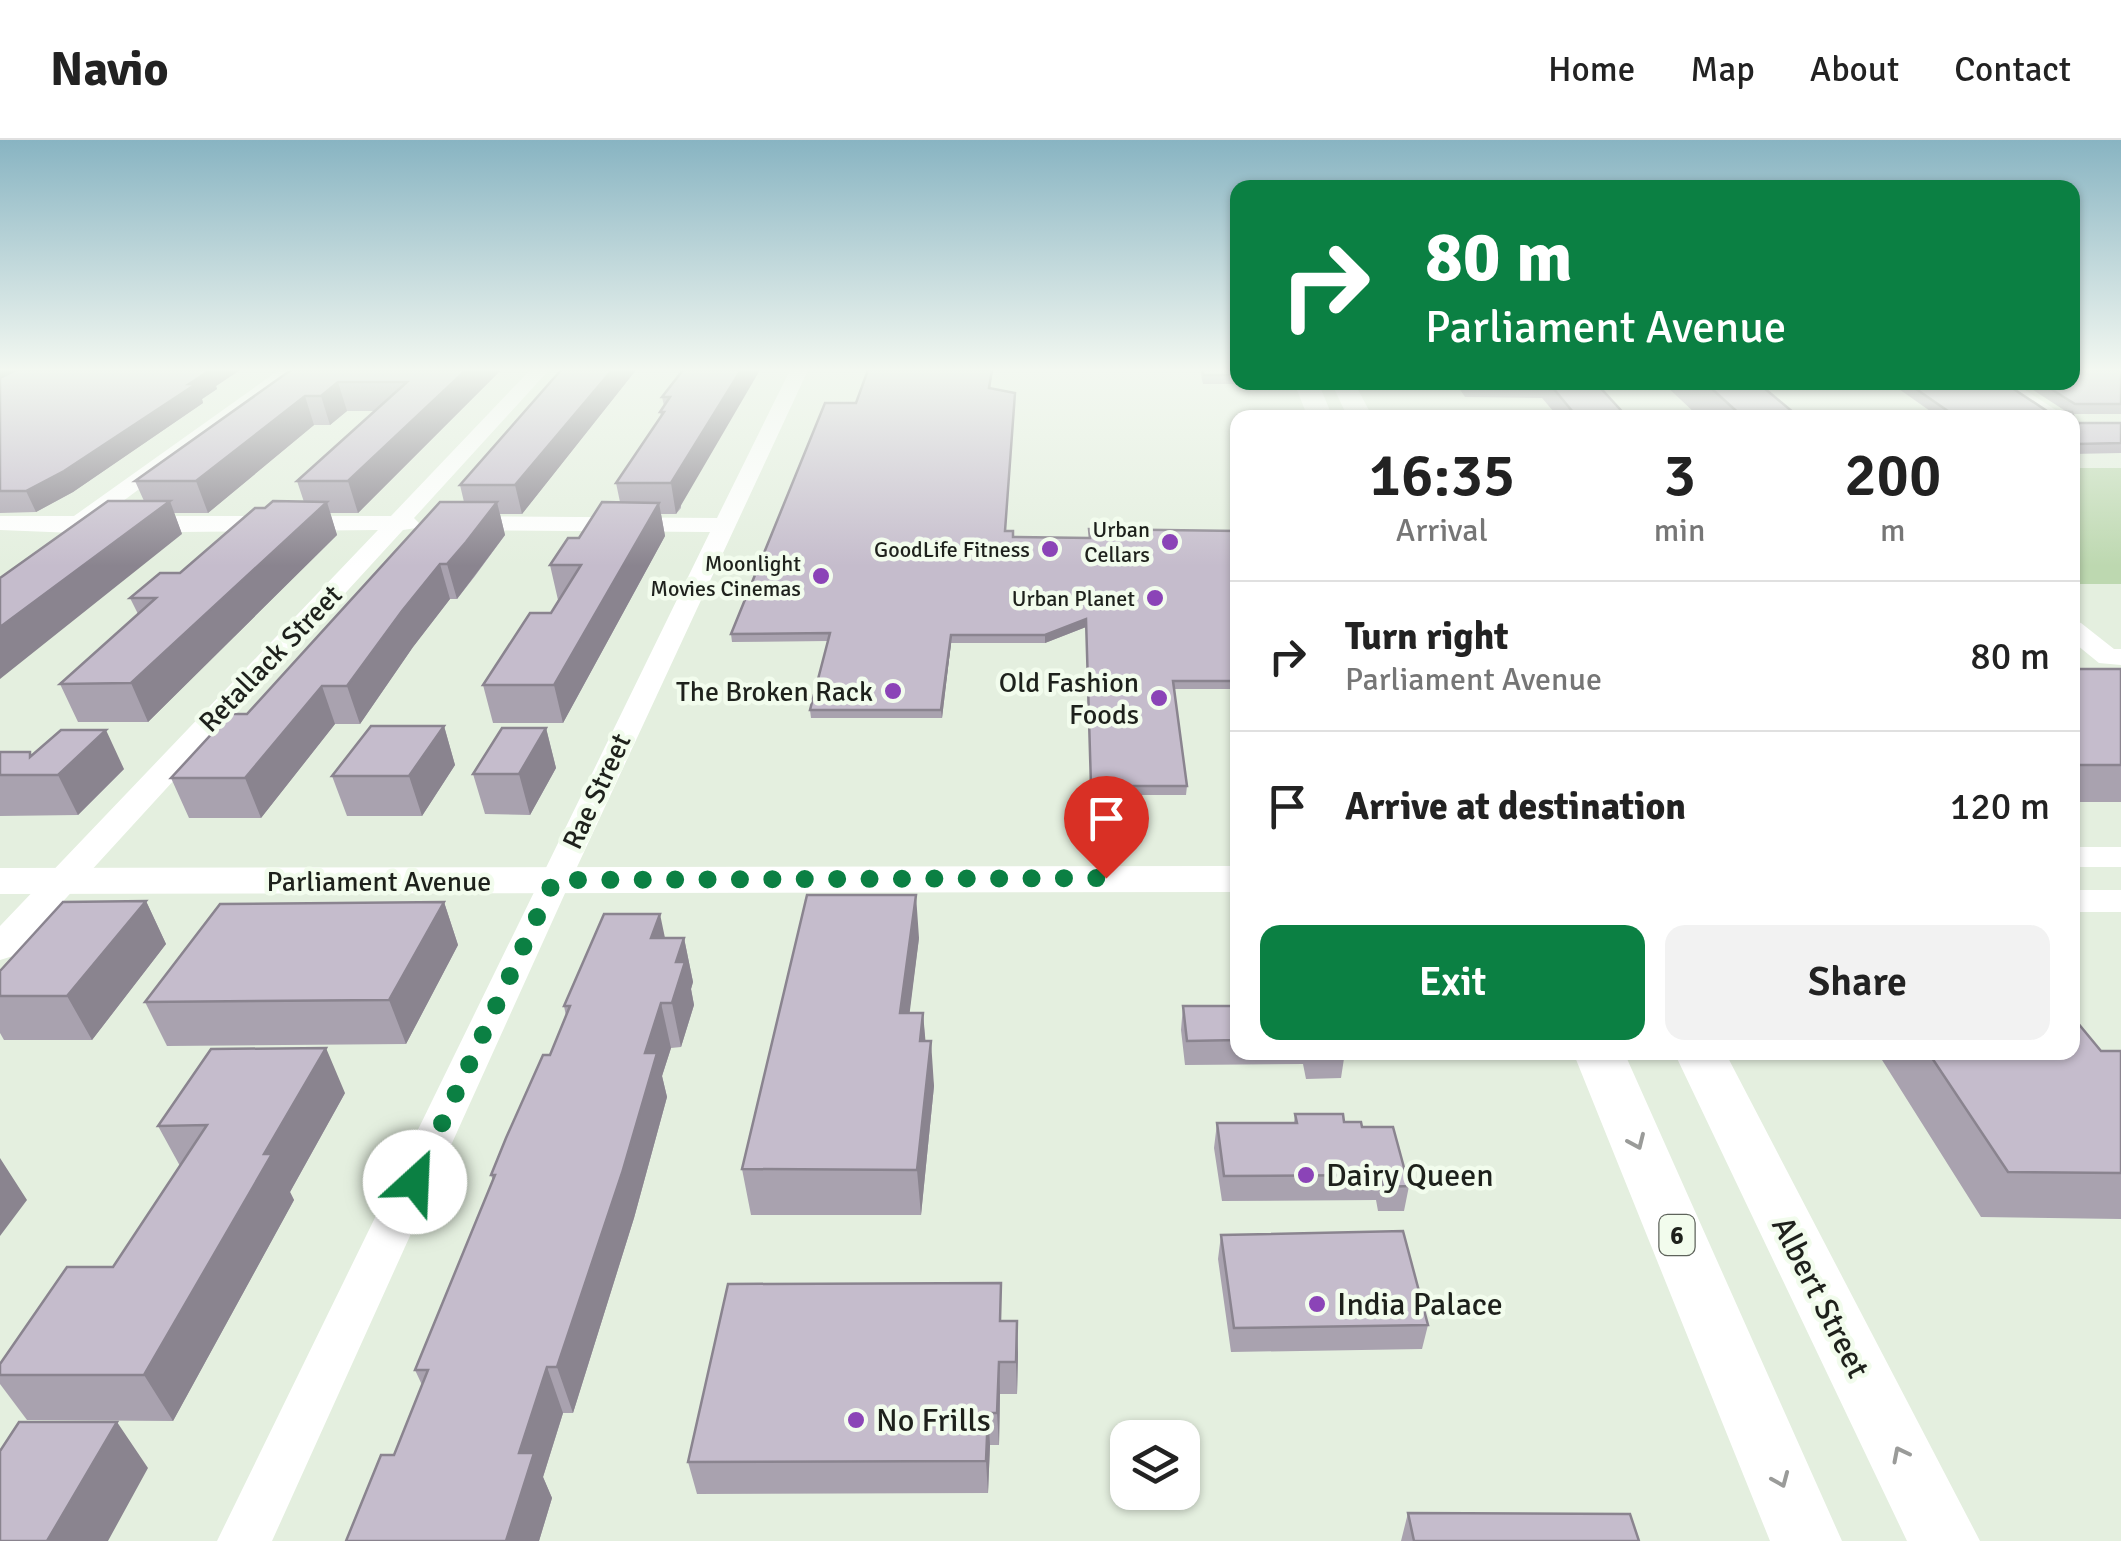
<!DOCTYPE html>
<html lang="en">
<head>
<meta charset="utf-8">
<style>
  body { margin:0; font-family:Signika,sans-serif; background:#f2f2f2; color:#222; height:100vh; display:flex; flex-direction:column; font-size:38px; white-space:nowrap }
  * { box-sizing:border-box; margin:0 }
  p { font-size:32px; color:#767676 }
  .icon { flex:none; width:55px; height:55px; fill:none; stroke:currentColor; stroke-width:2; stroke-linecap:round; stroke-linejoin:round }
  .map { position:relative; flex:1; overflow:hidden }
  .sheet { position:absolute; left:1230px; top:270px; width:850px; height:650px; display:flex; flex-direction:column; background:#fff; border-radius:20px; box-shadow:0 2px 8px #0004 }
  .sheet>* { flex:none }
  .guide { position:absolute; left:1230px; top:40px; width:850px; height:210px; border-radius:20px; box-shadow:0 2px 8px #0004; background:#0b8043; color:#fff; overflow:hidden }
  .buttons { position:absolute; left:1110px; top:1280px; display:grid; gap:20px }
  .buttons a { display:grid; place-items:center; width:90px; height:90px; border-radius:20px; background:#fff; box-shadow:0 2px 8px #0004; font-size:50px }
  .pin { position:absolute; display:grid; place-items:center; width:85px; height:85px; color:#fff; margin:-102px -42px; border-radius:50% 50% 50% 0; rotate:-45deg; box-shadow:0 0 10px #0007 }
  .pin .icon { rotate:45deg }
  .me { position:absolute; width:110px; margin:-55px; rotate:25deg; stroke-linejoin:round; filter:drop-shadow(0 0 8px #0008) }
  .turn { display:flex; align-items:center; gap:35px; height:210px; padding:0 30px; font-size:45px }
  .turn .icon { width:130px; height:130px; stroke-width:2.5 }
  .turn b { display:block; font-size:70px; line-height:85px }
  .eta { display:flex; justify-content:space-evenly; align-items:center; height:170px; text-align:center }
  .eta b { font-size:60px; font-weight:600; line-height:70px }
  .primary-button { display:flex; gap:20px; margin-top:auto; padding:20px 30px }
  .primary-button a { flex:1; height:115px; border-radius:20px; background:#0b8043; color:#fff; font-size:40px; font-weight:600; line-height:115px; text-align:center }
  .primary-button a+a { background:#f2f2f2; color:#222 }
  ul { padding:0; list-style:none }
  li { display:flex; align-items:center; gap:30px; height:150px; padding:0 30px; border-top:2px solid #e0e0e0 }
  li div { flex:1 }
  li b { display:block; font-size:38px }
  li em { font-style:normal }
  header { display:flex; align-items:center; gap:60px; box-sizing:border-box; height:140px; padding:0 50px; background:#fff; border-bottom:2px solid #e0e0e0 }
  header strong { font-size:48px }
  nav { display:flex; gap:55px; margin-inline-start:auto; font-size:35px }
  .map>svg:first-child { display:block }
  .green { fill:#bdd8b0 }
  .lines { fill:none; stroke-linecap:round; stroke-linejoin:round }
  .minor { fill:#fff; fill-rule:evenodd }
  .major { fill:#fff; fill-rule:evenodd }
  .wall { fill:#a9a2af }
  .shaded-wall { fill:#8a848f }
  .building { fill:#c5bccc; stroke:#8a848f; stroke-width:2.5 }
  .oneway { stroke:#9a9b99 }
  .route { stroke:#0b8043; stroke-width:18; stroke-dasharray:0 32.4 }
  .poi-dot { fill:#8b44b7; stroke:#f2fced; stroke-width:4 }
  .labels { text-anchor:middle; stroke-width:9; stroke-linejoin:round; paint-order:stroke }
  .far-poi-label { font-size:22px; fill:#1e211c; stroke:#f2fced; text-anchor:end }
  .shield { fill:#f2fced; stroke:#5e635b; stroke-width:2.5 }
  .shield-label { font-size:25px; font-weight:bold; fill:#1e211c }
  .street-label { font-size:28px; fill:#1e211c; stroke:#f2fced }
  .poi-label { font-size:28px; fill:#1e211c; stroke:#f2fced; text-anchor:end }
  .near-poi-label { font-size:32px; fill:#1e211c; stroke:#f2fced; text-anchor:start }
  .near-street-label { font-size:32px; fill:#1e211c; stroke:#f2fced }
</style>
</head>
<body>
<header>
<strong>Navio</strong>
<nav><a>Home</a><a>Map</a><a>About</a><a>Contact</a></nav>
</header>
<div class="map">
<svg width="2121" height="1401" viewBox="0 0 2121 1401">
  <rect width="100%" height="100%" fill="#e4efdf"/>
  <path class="green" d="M2072,328h49v116h-48z"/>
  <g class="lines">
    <path class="minor" d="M279,230h20l-196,146h288l139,-146h19l-135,148 5,5 -3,5 -13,2 -390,426 -13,4v-34l378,-396 -303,3 -75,-3v-14h74z
      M790,230h18l-237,510 -299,661h-55l493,-1009 -253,-2 -11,-7 11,-7 260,2z
      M1991,242h22l55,36h-23z
      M2072,480l9,3 33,26h7v16l-22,-2 -27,-22z
      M2072,707h49v20h-49z
      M2072,750h49v22h-49z"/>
    <path class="major" d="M1294,242h24l15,36h-25z
      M1331,242h23l19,36h-25z
      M1238,726v26l-1238,2v-26z
      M1573,912h51l218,489h-72z
      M1674,912h51l255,489h-73z"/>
  </g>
  <path class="wall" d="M0,230h240l-24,16 1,3 -15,10 1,4 -130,89 -37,20 -36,1z
    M291,230h210l-143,143h-28l7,22 -189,187h-70l-18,-38 78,-70 -8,-16 50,-25 85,-65 39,-6 -7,-21 78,-70h-28l-17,14h-16l-106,88h-34l8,21 -38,-33 -9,-20z
    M561,230h75l-114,144h-22l5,21 -30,41 -18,23h-7l-37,48 -53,77h-25l-74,94h-72l-18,-40 76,-64 217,-212 -4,-17z
    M683,230l-2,138 -5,6h-15l4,22 -102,187h-70l-10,-38 68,-72 7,-13 -8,-35 70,-63 -4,-19 45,-67 -1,-4 4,-6 -2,-9z
    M868,230h125l-3,18 15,143 8,6 76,1 149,-7v158h-64l13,97 -1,9h-95l-5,-168 -41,16h-94l-9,75h-131l-1,-8 18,-69 -96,1 -1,-8 125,-231z
    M1200,230h38v12h19v2h-54z
    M2121,230v44h-48l3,9h45v30l-49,1v-36h-132l-51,-36h114l44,29 20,1 -46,-30h51z
    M1455,242h146l-1,6 28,30h-69l-17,-20 -77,-1z
    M1662,242h95l43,36h-95l-7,-2z
    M2072,529h49v133h-49z
    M444,586l11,39 -33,51h-75l-15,-40z
    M546,588l10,40 -26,47 -45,-1 -12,-40z
    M0,612h30l2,3 92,14 -46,46 -78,1z
    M146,761l20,43 -74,96h-88l-4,-7v-62z
    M444,762l14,43 -52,99 -239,2 -22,-44z
    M665,798h19l9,44 -2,7 3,16 -13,42 -10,1 -9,28 5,21 -33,121 -61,195h-10l-20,64 9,21 -13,43h-193l48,-86 28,-70 -7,-15 78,-189 -2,-6 59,-120 16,-39 -2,-10z
    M919,798l-10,75h14l2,28 9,45 -13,129h-170l-9,-46z
    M1183,866h55v46h107l-4,26 -35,1 -3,-15 -118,1 -4,-35z
    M2101,911h20v168l-140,-2 -104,-165h195z
    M345,953l-55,99 4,8 -121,221 -146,-1 -27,-36v-20l113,-97 67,-101 -22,-40z
    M1295,974l49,8 18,5 47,59 -5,25h-26l-2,-11 -154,1 -8,-53 3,-25h77z
    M1221,1095l207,90 -6,24 -191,3 -13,-93z
    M1002,1181l16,32 -1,41h-17l-1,51h-9l-2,48 -291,1 -9,-32z
    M1408,1373l231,28h-238z"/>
  <path class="shaded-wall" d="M0,230h24l-24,12z
    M205,230h35l-24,16 1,3 -15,10 1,4 -130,89 -37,20 -10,-21 163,-107z
    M466,230h35l-143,143 -10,-32z
    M612,230h24l-114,144 -7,-29z
    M741,230h19l-84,144 -5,-31z
    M338,242l9,29 -17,14 -9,-29z
    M305,256l9,29 -106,88 -12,-32z
    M170,361l12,33 -182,145v-52z
    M327,362l10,33 -189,187 -17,-39z
    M497,362l8,33 -48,64 -10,-35z
    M659,363l6,33 -102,187 -9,-38z
    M440,424l10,35 -37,48 -53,77 -13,-38 55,-75z
    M1086,479v8l-41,16v-8z
    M951,495v8l-9,75 -1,-8z
    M322,546l13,38 -74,94 -16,-40z
    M444,586l11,39 -33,51 -13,-40z
    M546,588l10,40 -26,47 -11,-41z
    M106,590l18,39 -46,46 -20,-40z
    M916,755l3,43 -15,120 -4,-45z
    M146,761l20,43 -74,96 -25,-44z
    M444,762l14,43 -52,99 -17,-44z
    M660,774l9,43 -18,-19z
    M684,798l9,44 -2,7 3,16 -13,42 -9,-44 4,-41z
    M661,863l10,45 -9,28 5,21 -33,121 -61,195 -16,-46 88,-314z
    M923,873l4,45 -7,-17z
    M931,901l3,45 -13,129 -4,-45z
    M326,908l19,45 -55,99 4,8 -121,221 -29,-46 120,-221z
    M0,1018l27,42 -27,36z
    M1017,1181l1,32 -1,41 -1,-32z
    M999,1222l1,32 -1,51 -2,-32z
    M547,1227l16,46 -20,64 9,21 -13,43h-33l13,-88z
    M988,1273l2,32 -2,48 -2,-32z
    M117,1282l31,46 -40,73h-61z"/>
  <path class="building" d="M16,230h194l-21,14h7l-132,87 -38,20h-26v-113z
    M291,230h175l-118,111h-51l110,-99h-69l-17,14h-16l-109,85h-61z
    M561,230h51l-97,115h-55z
    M683,230h58l-70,113h-55l48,-71h-4l10,-15h-8z
    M868,230h124l-3,18 26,5 -10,138h8v6l77,1 -1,-9 149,2v150h-65l14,105h-96l-5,-167 -41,16h-94l-10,75h-131l20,-77 -99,1 94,-231h31z
    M1202,230h36v5h-34z
    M2072,230h49v34h-46l-35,-22h32z
    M1548,242h47l33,36h-50z
    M1699,242h58l43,36h-56l-33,-30h-6z
    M1906,242h97l44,29 25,1 4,11h45v20l-44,1 -5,-3v-23h-114z
    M108,361h62l-170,126v-49z
    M273,361l54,1 -196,181 -71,1 96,-86h-26l30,-25h20l75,-65h10z
    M440,362h57l-31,40 -19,22h-7l-38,47 -55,75h-25l-77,92h-74l59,-64h17z
    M602,362l57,1 -105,182h-71l47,-72h21l30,-48h-31l18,-27h11z
    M2072,529h49v96h-49z
    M371,586h73l-35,50h-77z
    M502,588h44l-27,46h-46z
    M61,590h45l-48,45h-58v-23h30v5z
    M807,755h109l-16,118h23l-3,28h11l-14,129 -175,-1z
    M146,761l-79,95h-67v-25l63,-69z
    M444,762l-55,98 -244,2 75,-98z
    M604,774h56l-9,24h33l-8,24h9l-13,41h-11l-16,50h12l-35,120 -65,194h-10l-28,86h15l-28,88h-160l35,-86h13l34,-85h-13l80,-195h-4l15,-37 37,-83h7l20,-49h-6z
    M1183,866h55v34l-51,1z
    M2072,876l29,35h20v122l-113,-1 -80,-120h144z
    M326,908l-62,106h8l-128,221h-144v-11l67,-97h46l94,-142 -49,1 53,-77z
    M1309,912h36v2l-36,1z
    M1295,974h48l1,8h17l1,5h31l16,59 -26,1 -3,-12 -156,1 -7,-53h80z
    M1403,1091l25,94 -194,3 -13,-93z
    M1001,1143l-1,38h17l-1,41h-17l-2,51h-9l-2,48 -298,1 40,-178z
    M19,1282h98l-70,119h-47v-90z
    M1408,1373l222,1 9,27h-225z"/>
  <defs><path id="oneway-chevron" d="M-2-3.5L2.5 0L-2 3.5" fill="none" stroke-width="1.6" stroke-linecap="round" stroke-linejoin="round" transform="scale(2.5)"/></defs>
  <g class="oneway">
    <use href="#oneway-chevron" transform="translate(1637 1002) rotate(66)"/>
    <use href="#oneway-chevron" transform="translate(1900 1314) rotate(-117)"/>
    <use href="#oneway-chevron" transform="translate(1781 1340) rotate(67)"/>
  </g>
  <linearGradient id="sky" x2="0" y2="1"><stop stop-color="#88b4c2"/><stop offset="0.54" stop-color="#f3f8f1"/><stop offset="1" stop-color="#f3f8f1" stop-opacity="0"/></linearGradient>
  <rect width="2121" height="426" fill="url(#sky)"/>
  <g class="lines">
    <path class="route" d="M415,1042l139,-302 552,-2"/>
  </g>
  <g class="poi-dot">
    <circle cx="1170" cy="402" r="10"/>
    <circle cx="1050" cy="409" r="10"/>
    <circle cx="821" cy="436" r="10"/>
    <circle cx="1155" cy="458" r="10"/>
    <circle cx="893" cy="551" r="10"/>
    <circle cx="1159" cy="558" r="10"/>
    <circle cx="1306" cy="1035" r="10"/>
    <circle cx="1317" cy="1164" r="10"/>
    <circle cx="856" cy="1280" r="10"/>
  </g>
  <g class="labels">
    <g class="far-poi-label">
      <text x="1150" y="397">Urban<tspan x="1150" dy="25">Cellars</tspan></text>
      <text x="1030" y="417">GoodLife Fitness</text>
      <text x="801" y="431">Moonlight<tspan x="801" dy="25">Movies Cinemas</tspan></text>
      <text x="1135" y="466">Urban Planet</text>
    </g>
    <rect class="shield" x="1659.5" y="1075" width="35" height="40" rx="8"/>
    <g class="shield-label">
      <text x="1677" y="1104">6</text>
    </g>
    <g class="street-label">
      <text transform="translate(270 518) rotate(-46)" y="10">Retallack Street</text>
      <text transform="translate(596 651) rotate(-65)" y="10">Rae Street</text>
      <text x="379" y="751">Parliament Avenue</text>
    </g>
    <g class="poi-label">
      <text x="1139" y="552">Old Fashion<tspan x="1139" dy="32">Foods</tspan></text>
      <text x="873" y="561">The Broken Rack</text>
    </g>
    <g class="near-poi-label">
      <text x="1326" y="1046">Dairy Queen</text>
      <text x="1337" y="1175">India Palace</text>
      <text x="876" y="1291">No Frills</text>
    </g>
    <g class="near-street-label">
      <text transform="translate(1821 1157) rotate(63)" y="11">Albert Street</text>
    </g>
  </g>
</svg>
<div class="buttons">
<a><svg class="icon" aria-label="layers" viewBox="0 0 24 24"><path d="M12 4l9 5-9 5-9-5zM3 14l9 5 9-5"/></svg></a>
</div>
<div class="pin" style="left:1106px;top:738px;background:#d93025"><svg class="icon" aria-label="arrive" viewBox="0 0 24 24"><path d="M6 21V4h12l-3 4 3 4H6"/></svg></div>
<svg class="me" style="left:415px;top:1042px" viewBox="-20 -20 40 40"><circle r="19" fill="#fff"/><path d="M0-13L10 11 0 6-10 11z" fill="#0b8043"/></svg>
<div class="guide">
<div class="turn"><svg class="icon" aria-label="right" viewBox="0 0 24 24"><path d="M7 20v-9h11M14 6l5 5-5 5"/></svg><div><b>80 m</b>Parliament Avenue</div></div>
</div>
<section class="sheet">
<div class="eta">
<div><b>16:35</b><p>Arrival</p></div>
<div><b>3</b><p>min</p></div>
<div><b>200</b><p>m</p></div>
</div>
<ul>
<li><svg class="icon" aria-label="right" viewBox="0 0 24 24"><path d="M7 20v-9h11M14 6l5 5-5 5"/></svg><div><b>Turn right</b><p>Parliament Avenue</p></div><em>80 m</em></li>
<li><svg class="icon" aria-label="arrive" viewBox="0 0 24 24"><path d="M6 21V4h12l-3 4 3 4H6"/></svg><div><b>Arrive at destination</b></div><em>120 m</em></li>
</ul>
<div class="primary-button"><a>Exit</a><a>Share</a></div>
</section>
</div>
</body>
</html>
